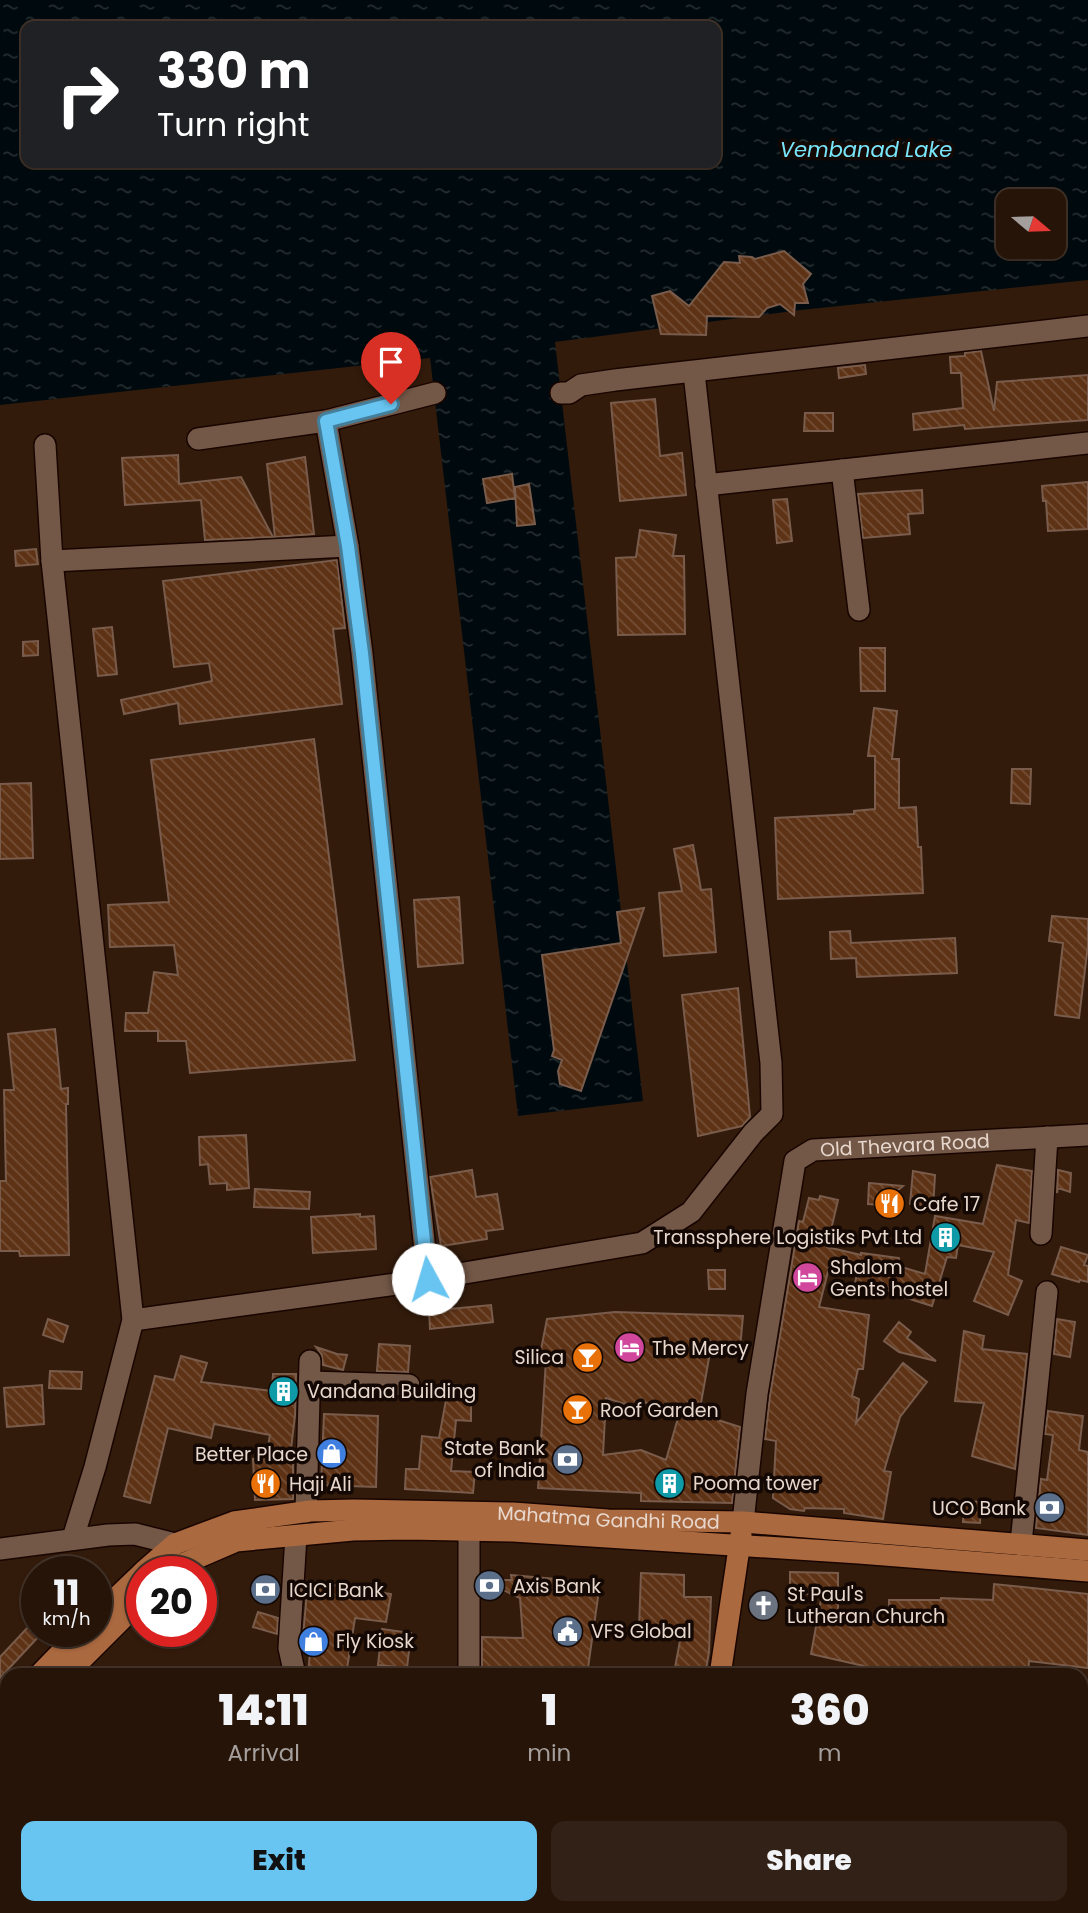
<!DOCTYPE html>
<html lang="en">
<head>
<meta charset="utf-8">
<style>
  body { margin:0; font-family:Poppins,sans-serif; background:#322116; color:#f1f3f6; height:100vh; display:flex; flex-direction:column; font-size:26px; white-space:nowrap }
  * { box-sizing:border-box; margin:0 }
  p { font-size:23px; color:#a49e9c }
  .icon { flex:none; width:38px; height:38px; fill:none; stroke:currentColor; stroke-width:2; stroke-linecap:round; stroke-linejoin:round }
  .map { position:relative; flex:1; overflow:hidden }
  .details { position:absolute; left:0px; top:1668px; width:1088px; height:247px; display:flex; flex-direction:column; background:#261408; border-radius:21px 21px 0 0; box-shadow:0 2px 5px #0004,0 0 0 2px #423329 }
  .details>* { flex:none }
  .top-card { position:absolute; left:21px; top:21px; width:700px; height:147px; border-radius:14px; box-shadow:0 2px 5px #0004,0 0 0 2px #423329; background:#202124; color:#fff; overflow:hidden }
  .needle { width:46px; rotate:109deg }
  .tools { position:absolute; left:996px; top:189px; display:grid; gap:14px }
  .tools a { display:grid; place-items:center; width:70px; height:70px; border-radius:14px; background:#261408; box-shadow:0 2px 5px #0004,0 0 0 2px #423329; font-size:35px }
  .speed { position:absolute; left:21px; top:1556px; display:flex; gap:14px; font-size:35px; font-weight:700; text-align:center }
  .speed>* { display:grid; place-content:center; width:91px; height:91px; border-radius:50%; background:#261408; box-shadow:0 2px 5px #0004,0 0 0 2px #423329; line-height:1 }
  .speed small { font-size:18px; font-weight:400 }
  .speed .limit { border:10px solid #d22; background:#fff; color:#111 }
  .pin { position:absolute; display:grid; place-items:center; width:60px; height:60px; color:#fff; margin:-72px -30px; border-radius:50% 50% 50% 0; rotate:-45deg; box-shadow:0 0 7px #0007 }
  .pin .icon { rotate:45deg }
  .me { position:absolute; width:77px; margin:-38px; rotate:354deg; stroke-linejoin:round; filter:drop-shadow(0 0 5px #0008) }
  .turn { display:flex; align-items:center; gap:24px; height:147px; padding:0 21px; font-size:32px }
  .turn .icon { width:91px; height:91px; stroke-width:2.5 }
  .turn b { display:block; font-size:49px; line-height:60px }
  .eta { display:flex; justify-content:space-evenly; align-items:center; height:119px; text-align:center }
  .eta b { font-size:42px; font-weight:800; line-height:49px }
  .primary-button { display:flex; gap:14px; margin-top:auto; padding:14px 21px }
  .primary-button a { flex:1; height:80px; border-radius:14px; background:#68c4f0; color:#111; font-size:28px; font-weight:800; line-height:80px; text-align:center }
  .primary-button a+a { background:#322116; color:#f1f3f6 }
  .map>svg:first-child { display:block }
  .water { fill:url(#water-ripples); fill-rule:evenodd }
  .building { fill:url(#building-back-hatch); stroke:#795c4b; stroke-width:2; fill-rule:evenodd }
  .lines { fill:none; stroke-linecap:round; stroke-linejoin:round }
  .minor-casing { stroke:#190500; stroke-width:24 }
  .major-casing { stroke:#190500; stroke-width:24 }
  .minor { stroke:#745847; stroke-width:21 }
  .major { stroke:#ab693f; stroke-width:21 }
  .route-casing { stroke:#447f9c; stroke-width:18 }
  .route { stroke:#68c4f0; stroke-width:12 }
  .labels { text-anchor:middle; stroke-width:7; stroke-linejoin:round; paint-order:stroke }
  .street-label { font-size:19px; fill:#e7d7cd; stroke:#130804 }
  .poi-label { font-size:19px; fill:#e7d7cd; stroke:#130804; text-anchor:start }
  .water-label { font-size:21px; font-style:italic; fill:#78e5fa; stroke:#130804 }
</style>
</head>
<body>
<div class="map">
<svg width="1088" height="1913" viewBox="0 0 1088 1913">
  <defs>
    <pattern id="water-ripples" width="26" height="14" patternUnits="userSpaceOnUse" patternTransform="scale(1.75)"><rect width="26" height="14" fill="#000a0e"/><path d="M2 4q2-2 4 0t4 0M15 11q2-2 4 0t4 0" fill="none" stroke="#252d30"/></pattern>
    <pattern id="building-back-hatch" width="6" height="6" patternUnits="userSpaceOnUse" patternTransform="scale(1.75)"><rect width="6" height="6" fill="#5d3215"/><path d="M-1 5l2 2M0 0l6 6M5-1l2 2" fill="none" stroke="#744f36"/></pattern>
  </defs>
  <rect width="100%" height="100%" fill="#331b0b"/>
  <path class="water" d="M0,0h1088v280l-287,30 -246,32 88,759 -125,15 -88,-758 -430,47zM26,26h690v137h-690zM1008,201h46v46h-46z"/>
  <path class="building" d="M784,251l27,23 -8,10 5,19h-13l-1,12 -14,-11 -13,4 -8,9 -52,-1 -1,19 -45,-1 -9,-38 18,-5 19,15 35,-44 16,1 -1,-7 13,1 3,2z
    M981,351l13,60 3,-29 91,-7v45l-123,9 -1,-4 -50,5 -1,-16 50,-6 -2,-35h-10l-1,-16 15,-1v-3z
    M865,365l1,9 -27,4 -1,-10z
    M655,399l5,57 22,-3 4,42 -66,6 -9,-98z
    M805,413h28v18h-29z
    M178,455l1,29 62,-7 32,60 -68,3 -4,-40 -76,5 -3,-47z
    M305,457l9,77 -39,3 -8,-73z
    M512,474l3,24 -28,5 -4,-24z
    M1088,482v47l-40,2 -2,-30h-3l-1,-15z
    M529,484l6,40 -18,2 -2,-39z
    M922,490l1,23 -15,1 2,20 -47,4 -5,-44z
    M787,499l5,42 -15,2 -4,-43z
    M640,530l36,5 -3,21h11l1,78 -67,1 -2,-77 20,-1z
    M36,549l2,15 -22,2 -1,-15z
    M337,560l8,68 -12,1 9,75 -162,20 -2,-21 -54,11 -3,-14 91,-19 -3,-18 -35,4 -11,-86z
    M112,627l5,47 -19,2 -5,-47z
    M38,641v14l-15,1v-14z
    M860,648h25v43h-24z
    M874,708l23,3 -5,48h7v49l17,-1 2,40h3l2,46 -145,6 -3,-81 79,-4v-3l21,-2v-53h-7z
    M314,739l41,321 -165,13 -4,-32h-28v-10h-33l1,-18h22l6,-41 24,3 -4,-30 -64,2 -2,-42 61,-3 -18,-142z
    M1012,769h19l-1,35 -19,-1z
    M31,783l2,75 -33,1v-75z
    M693,845l8,45 10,-1 5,63 -52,4 -5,-63 23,-2 -8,-42z
    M459,897l4,66 -45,4 -4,-67z
    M644,908l-63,183 -21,-7 -2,-13 4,-11 -10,-4 2,-6 -12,-95 79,-12 -4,-31z
    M1052,916l36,3v26l-9,73 -24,-3 8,-72 -14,-2z
    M850,931l1,12 104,-5 2,35 -100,4 -1,-19 -25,1 -1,-27z
    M738,988l12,129 -8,9 -44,10 -16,-141z
    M55,1029l6,60 7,-1v16h-2l3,151 -49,1 -1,-5h-19v-70h6l-2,-91h10l-6,-56z
    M246,1135l3,53 -22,2v-7l-17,1 -2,-20 -8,1 -1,-28z
    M997,1165l35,6 -3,52 -13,-3 -8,55 14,6 -14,34 -34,-14 20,-49 -36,-7 -2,13 -9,-1 -15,49 -32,-10v-4l-26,-3 -19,-6 3,-13 -28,-6 -11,43 50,8 -6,54h-5l-6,27 7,3 -3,24 47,-60 24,19 -27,35 -16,54 7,1 -8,47 -39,-6v-4l-39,-1 -1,3 -14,-2 -17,-11 3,-57 -11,-2 5,-43 29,-175 4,1 6,-24 10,2 1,-4 18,4 -11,47 34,8v-2l38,5 -1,8 27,8 10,-58 48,8z
    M472,1170l4,27 21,-3 6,35 -17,2 1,8 -46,7 -11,-69z
    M1058,1170l13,3 -1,19 -12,-4 -1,5z
    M913,1171l22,4 -2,34 -23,-5z
    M869,1183l34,3 -23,19 -12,-1z
    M255,1189l55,3 -1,17 -55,-2z
    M360,1214v3l14,-1 2,33 -63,4 -2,-36z
    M1061,1247l27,8 -4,10 4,1v16l-8,-2 -1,2 -27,-8z
    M708,1270h17v19h-16z
    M491,1305l2,17 -63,7 -1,-18z
    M615,1312l128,4 -3,32 -29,-1 -12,67 41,13 -8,76 -91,-2v-8l-103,-5 8,-128h-7l8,-41zM606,1398l25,8 12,-4 37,9 -14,49 -25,-10 -38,5z
    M48,1319l20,7 -5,16 -20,-7z
    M1057,1319l18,3 -5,35 -16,-3z
    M899,1322l12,10 -4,6 29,23 -37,-9 -15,-11z
    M964,1331l20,5 -2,13 45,5 -12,115 -43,-13 12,-53 -29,-2z
    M379,1344l31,2 -2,26 -31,-1z
    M316,1347l21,7 10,1 -4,15 -20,-5 -1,-10z
    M181,1356l26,7 -6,19 71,9 1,-17h23l-1,42 -5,41h3v42l-38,1 -2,-41 13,-1 4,-23 -56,-11 -3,14 -43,-10 -18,75 -26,-7 31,-120 19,4z
    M50,1371l32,1 -1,17 -32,-1z
    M449,1384l10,1v5l12,1v30l-15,-1 -5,51 24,1 -2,21 -68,-4 1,-20h13l3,-33 17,2z
    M42,1385l2,39 -37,3 -3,-39z
    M1048,1411l35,5 -4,34 9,2v83l-52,-7 5,-49 6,1 6,-45 -8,-1z
    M324,1414l54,2 -2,71 -55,-2z
    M964,1501l17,1 -1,21 -17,-1z
    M790,1572l48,1v43l51,8v-24h52v-2l52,2 1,-16 94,10v74l-59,-7 -1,14h-152l-12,-9 -53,-12 11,-60h-32z
    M641,1573l43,2v22h27l-2,55 -4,23 -31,-2 8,-43 -43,-2z
    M511,1575l89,8 -13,92h-105v-38l41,1 -3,-40 -38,-18h30z
    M308,1581l83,13 -5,28 -31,-4 -9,57h-38l2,-23 -7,-1 -1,-4z
    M258,1612l20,6 -1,16 -24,-7z
    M29,1626l11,9 -40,43v-21z
    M382,1629l29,4 -4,35 -29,-3z"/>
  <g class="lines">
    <defs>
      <g id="minor">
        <path d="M561,393h8l12,-8 34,-5 473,-54"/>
        <path d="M326,421l22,125 14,107 66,626"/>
        <path d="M198,439l128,-18 109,-28"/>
        <path d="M45,445l7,116 81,759 -38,147 -22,71"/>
        <path d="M842,470l17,140"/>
        <path d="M706,485l382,-42"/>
        <path d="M52,561l296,-15"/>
        <path d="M1041,1234l6,-97"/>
        <path d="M133,1320l278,-38 231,-39 49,-31 62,-79 19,-19 -1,-51 -77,-690"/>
        <path d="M310,1382l99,3"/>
        <path d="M306,1512l4,-151"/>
        <path id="s1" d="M743,1522l14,-128 38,-233 18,-11 275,-15"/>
        <path d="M469,1529v146"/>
        <path d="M1021,1543l26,-251"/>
        <path d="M0,1549l108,-14 27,-1 40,10"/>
        <path d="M295,1675l-6,-27 7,-112"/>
        <path d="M318,1908l1,3 14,2"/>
        <path d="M271,1913v-5"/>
        <path d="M836,1913l1,-5"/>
      </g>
      <g id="major">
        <path id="s2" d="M143,1572l32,-28 59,-22 76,-11 44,-1 159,3 95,7 135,2 345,28"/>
        <path d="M174,1572l11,-9 51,-22 117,-11 54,-1 106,2 346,22 229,18"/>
        <path d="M96,1617l46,-44"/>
        <path d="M39,1675l43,-44"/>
        <path d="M66,1675l76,-76"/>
        <path d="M720,1675l21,-140"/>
        <path d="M0,1715l7,-8"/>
        <path d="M0,1743l7,-7"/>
        <path d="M908,1908l21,5"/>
      </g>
    </defs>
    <use href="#minor" class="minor-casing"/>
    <use href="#major" class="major-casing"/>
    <use href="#minor" class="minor"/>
    <use href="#major" class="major"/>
  </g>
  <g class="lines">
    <defs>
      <path id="route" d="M391,404l-65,17 22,125 14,107 66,626"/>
    </defs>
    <use href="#route" class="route-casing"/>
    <use href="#route" class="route"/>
  </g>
  <defs>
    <symbol id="restaurant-disc" viewBox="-11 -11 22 22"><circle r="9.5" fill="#e8710a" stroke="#130804"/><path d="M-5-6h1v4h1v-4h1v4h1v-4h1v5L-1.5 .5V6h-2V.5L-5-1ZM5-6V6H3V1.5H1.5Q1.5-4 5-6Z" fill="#fff"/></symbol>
    <symbol id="building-disc" viewBox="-11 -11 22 22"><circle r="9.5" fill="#0f9aa8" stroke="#130804"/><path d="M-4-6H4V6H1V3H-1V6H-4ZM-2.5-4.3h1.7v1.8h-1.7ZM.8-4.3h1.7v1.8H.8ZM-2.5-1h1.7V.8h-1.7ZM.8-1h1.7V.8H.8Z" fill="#fff"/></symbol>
    <symbol id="hotel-disc" viewBox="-11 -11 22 22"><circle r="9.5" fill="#d1479c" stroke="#130804"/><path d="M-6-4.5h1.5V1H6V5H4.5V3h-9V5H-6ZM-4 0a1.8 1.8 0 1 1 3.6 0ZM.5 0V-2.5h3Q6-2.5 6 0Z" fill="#fff"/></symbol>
    <symbol id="bar-disc" viewBox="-11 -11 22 22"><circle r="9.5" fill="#e8710a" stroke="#130804"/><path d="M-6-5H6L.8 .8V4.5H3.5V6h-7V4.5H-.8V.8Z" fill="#fff"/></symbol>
    <symbol id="shop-disc" viewBox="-11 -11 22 22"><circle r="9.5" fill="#3f7fe0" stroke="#130804"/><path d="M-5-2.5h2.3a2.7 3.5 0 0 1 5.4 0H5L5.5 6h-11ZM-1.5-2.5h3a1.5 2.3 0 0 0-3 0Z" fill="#fff"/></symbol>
    <symbol id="bank-disc" viewBox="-11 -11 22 22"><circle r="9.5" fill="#5c6f8a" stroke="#130804"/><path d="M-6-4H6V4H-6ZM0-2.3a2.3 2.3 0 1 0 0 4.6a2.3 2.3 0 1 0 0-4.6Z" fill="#fff"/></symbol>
    <symbol id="church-disc" viewBox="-11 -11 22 22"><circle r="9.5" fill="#6b7280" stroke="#130804"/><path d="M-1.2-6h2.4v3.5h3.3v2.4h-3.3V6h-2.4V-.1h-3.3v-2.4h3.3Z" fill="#fff"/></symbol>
    <symbol id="civic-disc" viewBox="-11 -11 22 22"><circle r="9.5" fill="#5c6f8a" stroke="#130804"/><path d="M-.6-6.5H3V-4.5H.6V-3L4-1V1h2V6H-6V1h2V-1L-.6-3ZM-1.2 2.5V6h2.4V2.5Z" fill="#fff"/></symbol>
  </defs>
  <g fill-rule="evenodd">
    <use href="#restaurant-disc" x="872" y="1186" width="35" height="35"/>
    <use href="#building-disc" x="928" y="1220" width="35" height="35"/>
    <use href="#hotel-disc" x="790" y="1260" width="35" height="35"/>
    <use href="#hotel-disc" x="612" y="1330" width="35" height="35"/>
    <use href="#bar-disc" x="570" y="1340" width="35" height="35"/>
    <use href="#building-disc" x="266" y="1374" width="35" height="35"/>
    <use href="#bar-disc" x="560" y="1392" width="35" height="35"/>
    <use href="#shop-disc" x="314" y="1436" width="35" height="35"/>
    <use href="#bank-disc" x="550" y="1442" width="35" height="35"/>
    <use href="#building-disc" x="652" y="1466" width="35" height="35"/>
    <use href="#restaurant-disc" x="248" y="1466" width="35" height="35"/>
    <use href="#bank-disc" x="1032" y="1490" width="35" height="35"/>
    <use href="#bank-disc" x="472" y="1568" width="35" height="35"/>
    <use href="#bank-disc" x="248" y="1572" width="35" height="35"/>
    <use href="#church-disc" x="746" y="1588" width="35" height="35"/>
    <use href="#civic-disc" x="550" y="1614" width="35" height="35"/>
    <use href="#shop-disc" x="296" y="1624" width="35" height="35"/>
  </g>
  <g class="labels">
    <g class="street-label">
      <text dy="7" stroke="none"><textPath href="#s1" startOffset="478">Old Thevara Road</textPath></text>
      <text dy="7" stroke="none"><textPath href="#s2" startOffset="481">Mahatma Gandhi Road</textPath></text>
    </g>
    <g class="poi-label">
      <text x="913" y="1211">Cafe 17</text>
      <text x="922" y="1244" text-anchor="end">Transsphere Logistiks Pvt Ltd</text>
      <text x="830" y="1274">Shalom<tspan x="830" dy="22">Gents hostel</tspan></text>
      <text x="652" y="1355">The Mercy</text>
      <text x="564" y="1364" text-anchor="end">Silica</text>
      <text x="307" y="1398">Vandana Building</text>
      <text x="600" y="1417">Roof Garden</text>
      <text x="545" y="1455" text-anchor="end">State Bank<tspan x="545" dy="22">of India</tspan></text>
      <text x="308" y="1461" text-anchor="end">Better Place</text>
      <text x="693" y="1490">Pooma tower</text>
      <text x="289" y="1491">Haji Ali</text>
      <text x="1026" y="1515" text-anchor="end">UCO Bank</text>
      <text x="513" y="1593">Axis Bank</text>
      <text x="289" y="1597">ICICI Bank</text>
      <text x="787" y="1601">St Paul's<tspan x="787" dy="22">Lutheran Church</tspan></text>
      <text x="591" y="1638">VFS Global</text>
      <text x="336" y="1648">Fly Kiosk</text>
    </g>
    <g class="water-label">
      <text x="866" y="157">Vembanad Lake</text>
    </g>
  </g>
</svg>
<div class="tools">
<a><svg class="needle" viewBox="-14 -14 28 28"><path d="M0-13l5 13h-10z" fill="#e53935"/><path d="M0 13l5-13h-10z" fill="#a49e9c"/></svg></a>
</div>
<div class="speed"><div>11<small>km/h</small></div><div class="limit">20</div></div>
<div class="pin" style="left:391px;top:404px;background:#d93025"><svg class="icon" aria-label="arrive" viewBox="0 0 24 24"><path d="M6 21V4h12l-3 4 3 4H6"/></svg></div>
<svg class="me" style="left:428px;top:1279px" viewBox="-20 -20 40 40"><circle r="19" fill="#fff"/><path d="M0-13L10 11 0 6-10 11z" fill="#68c4f0"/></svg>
<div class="top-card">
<div class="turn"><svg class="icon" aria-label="right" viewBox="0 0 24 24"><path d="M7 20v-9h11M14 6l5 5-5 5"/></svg><div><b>330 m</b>Turn right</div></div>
</div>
<section class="details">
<div class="eta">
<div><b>14:11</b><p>Arrival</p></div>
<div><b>1</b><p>min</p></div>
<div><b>360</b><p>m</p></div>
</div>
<div class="primary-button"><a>Exit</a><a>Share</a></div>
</section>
</div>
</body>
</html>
